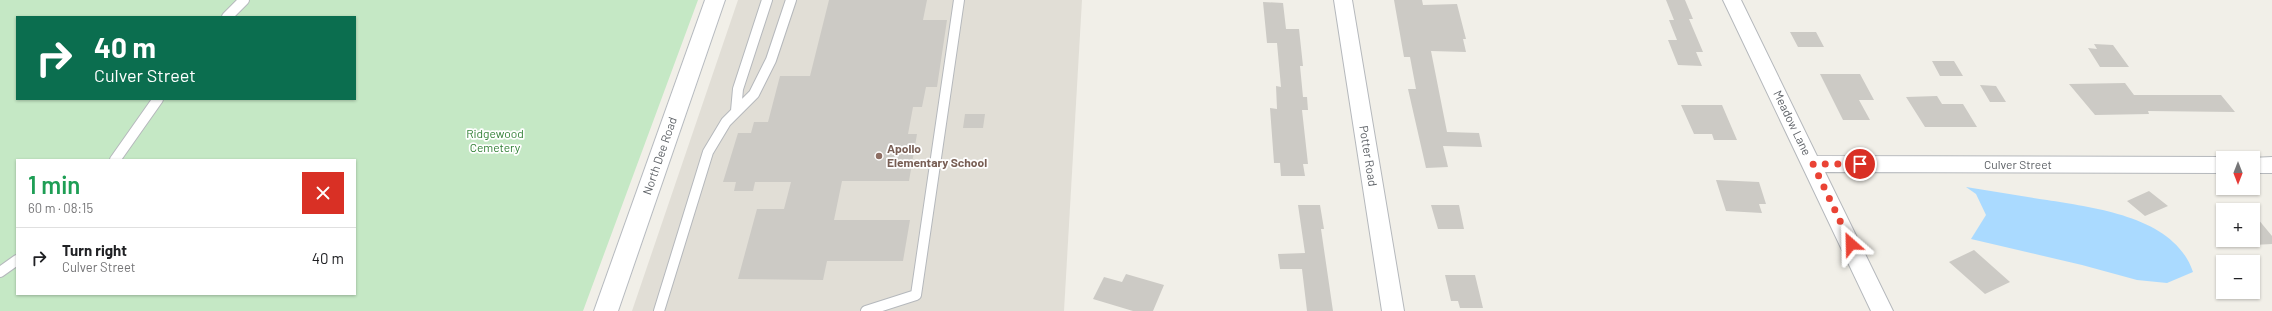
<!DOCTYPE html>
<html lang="en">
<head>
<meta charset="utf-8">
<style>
  body { margin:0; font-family:Barlow,sans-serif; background:#f6f6f6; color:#202124; height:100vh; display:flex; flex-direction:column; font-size:15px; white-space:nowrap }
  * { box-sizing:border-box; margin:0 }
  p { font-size:13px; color:#757577 }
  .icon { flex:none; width:22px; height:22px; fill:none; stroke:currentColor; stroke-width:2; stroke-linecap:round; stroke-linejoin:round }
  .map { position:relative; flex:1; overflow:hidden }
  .panel { position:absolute; left:16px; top:159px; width:340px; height:136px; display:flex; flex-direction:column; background:#fff; border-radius:0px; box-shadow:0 1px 3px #0004 }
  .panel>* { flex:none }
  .top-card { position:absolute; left:16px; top:16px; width:340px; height:84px; border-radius:0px; box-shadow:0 1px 3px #0004; background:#0b6e4f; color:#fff; overflow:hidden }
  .needle { width:26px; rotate:180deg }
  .controls { position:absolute; left:2216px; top:151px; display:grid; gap:8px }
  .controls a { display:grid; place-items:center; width:44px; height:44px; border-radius:0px; background:#fff; box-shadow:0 1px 3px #0004; font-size:20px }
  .pin { position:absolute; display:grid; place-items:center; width:34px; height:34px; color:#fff; margin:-17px; border:2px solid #fff; border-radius:50%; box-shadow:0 1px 4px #0007 }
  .me { position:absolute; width:44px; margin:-22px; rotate:335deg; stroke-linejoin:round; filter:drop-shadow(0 0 3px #0008) }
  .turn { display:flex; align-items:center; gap:14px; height:84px; padding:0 12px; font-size:18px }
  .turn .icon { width:52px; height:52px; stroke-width:2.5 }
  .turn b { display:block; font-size:28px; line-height:34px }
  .round { display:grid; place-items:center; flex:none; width:42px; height:42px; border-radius:0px; background:#f6f6f6 }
  .headline { display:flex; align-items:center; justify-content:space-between; height:68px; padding:0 12px }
  h1 { font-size:24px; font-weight:600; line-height:30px; color:#1e9e55 }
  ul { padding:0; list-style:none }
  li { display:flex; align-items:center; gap:12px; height:60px; padding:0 12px; border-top:1px solid #e0e0e0 }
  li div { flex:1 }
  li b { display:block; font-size:15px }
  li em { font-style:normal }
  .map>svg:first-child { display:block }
  .education { fill:#e1ded6 }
  .green { fill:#c5e8c5; fill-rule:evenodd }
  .water { fill:#aadaff }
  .building { fill:#cccac5 }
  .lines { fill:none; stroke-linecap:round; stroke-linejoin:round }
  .lane-casing { stroke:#b5b8bc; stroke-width:12 }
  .street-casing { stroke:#b5b8bc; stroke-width:2 }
  .secondary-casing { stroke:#b6babf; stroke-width:2 }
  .lane { stroke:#fff; stroke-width:10 }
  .street { fill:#fff; fill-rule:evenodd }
  .secondary { fill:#fff; fill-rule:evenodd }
  .route { stroke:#ea4335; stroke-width:7; stroke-dasharray:0 12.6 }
  .education-dot { fill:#8d6e63; stroke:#fff; stroke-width:1.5 }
  .labels { text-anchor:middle; stroke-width:3.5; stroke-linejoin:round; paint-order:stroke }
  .street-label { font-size:12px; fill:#5f6368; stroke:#fff }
  .park-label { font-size:12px; fill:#348238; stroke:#fff }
  .education-label { font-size:12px; font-weight:bold; fill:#785e54; stroke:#fff; text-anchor:start }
</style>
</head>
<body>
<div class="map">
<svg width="2272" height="311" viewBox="0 0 2272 311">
  <rect width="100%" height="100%" fill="#f1efe8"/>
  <path class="education" d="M738,0h344l-18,311h-432z"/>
  <path class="green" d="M0,0h698l-115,311h-583zM17,17h338v82h-338zM17,160h338v134h-338z"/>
  <path class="water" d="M1966,187c27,4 54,9 81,13 49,8 128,17 146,72l-26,11 -30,-3 -55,-15 -111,-26 15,-24 -10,-21z"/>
  <path class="building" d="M829,0h98l-4,20h24l-10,67h-11l-4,20h-9l-5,27h9l-8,47h-67l-8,39h76l-7,41h-76l-4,19 -85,-1 19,-70h27l7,-27h-36l-2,9h-19l2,-9h-13l15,-49h13l3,-11h14l12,-46h30z
    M1394,0h28l1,5 34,-1 9,35h-3l3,13 -35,-1 16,81 32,1 3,14 -39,-1 5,21 -22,1 -18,-79h8l-6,-32h-6z
    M1666,0h19l8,19h-4l14,33h-7l6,14 -24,-1 -10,-25h9l-8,-20h5z
    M1263,2l20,1 3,26h13l4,37h-3l3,31h4l1,13h-6l6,54h-5l2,12h-24l-1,-13h-6l-4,-55 7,1 -1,-23 5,1 -4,-44h-10z
    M1790,32h26l8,15h-26z
    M2094,44l19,1 16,22h-29l-12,-19 9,1z
    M1932,61h22l9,15h-23z
    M1820,74h40l14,26h-15l11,20h-27z
    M2125,83l9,12h87l14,17 -87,-1 1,3 -54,1 -26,-31z
    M1980,85l16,1 10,16h-16z
    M1937,96l5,8h21l14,23h-52l-19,-30z
    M1681,105h41l15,35h-23l-2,-6h-18z
    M965,114h20l-2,14h-20z
    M1716,180l43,2 7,22h-7l3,9 -36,-2z
    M2149,191l19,15 -23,10 -18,-15z
    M1298,205h22l4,24h-3l12,82h-26l-5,-42h-22l-2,-15 27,-1z
    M1431,205h28l5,24h-26z
    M2253,213l19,23v8l-19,1z
    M1974,250l36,32 -25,12 -36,-32z
    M1126,274l38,11 -11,26h-20l-40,-12 11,-22 18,5z
    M1445,275h30l8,33h-23l-2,-7h-7z"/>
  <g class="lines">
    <defs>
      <path id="lane" d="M227,17l17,-17
        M736,111l2,-22 29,-89
        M115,160l43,-61
        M0,272l17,-12
        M659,311l49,-159 18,-30 28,-28 17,-34 20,-60
        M866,311l50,-16 43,-295"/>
      <path id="street" d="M1334,0h18l52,311h-22z
        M1723,0h18l76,156 406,1 2,1h-2v15l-398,-1 68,139h-22z
        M2272,157v16h-19v-15h-2z"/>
      <path id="secondary" d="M705,0h20l-107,311h-24z"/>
    </defs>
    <use href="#lane" class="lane-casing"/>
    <use href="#street" class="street-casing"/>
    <use href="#secondary" class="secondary-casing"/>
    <use href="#lane" class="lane"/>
    <use href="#street" class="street"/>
    <use href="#secondary" class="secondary"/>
  </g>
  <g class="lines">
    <path class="route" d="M1851,244l-38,-80h47"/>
  </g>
  <circle class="education-dot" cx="879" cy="156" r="4"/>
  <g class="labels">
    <g class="street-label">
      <text transform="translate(1792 123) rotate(64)" y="4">Meadow Lane</text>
      <text transform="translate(660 156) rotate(-71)" y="4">North Dee Road</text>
      <text transform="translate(1368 156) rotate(81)" y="4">Potter Road</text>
      <text x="2018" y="169">Culver Street</text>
    </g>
    <g class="park-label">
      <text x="495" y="138">Ridgewood<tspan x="495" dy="14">Cemetery</tspan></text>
    </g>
    <g class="education-label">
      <text x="887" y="153">Apollo<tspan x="887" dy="14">Elementary School</tspan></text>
    </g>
  </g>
</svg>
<div class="controls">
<a><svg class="needle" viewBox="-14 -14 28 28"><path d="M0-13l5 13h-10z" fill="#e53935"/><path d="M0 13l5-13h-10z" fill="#757577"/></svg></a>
<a>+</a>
<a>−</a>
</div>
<div class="pin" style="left:1860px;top:164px;background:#d93025"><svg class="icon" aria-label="arrive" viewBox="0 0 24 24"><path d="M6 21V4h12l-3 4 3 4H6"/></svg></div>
<svg class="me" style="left:1851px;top:244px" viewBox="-20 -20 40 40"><path d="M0-17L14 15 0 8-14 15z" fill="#ea4335" stroke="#fff" stroke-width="4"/></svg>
<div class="top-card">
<div class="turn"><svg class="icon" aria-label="right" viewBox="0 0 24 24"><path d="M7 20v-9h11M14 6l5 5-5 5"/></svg><div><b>40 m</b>Culver Street</div></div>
</div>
<section class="panel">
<div class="headline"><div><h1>1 min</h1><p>60 m · 08:15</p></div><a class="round" style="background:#d93025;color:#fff"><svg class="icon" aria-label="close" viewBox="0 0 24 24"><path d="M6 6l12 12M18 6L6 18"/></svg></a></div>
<ul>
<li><svg class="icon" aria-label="right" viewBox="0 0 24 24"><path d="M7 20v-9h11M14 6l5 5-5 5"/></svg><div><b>Turn right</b><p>Culver Street</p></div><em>40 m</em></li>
</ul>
</section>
</div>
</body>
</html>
